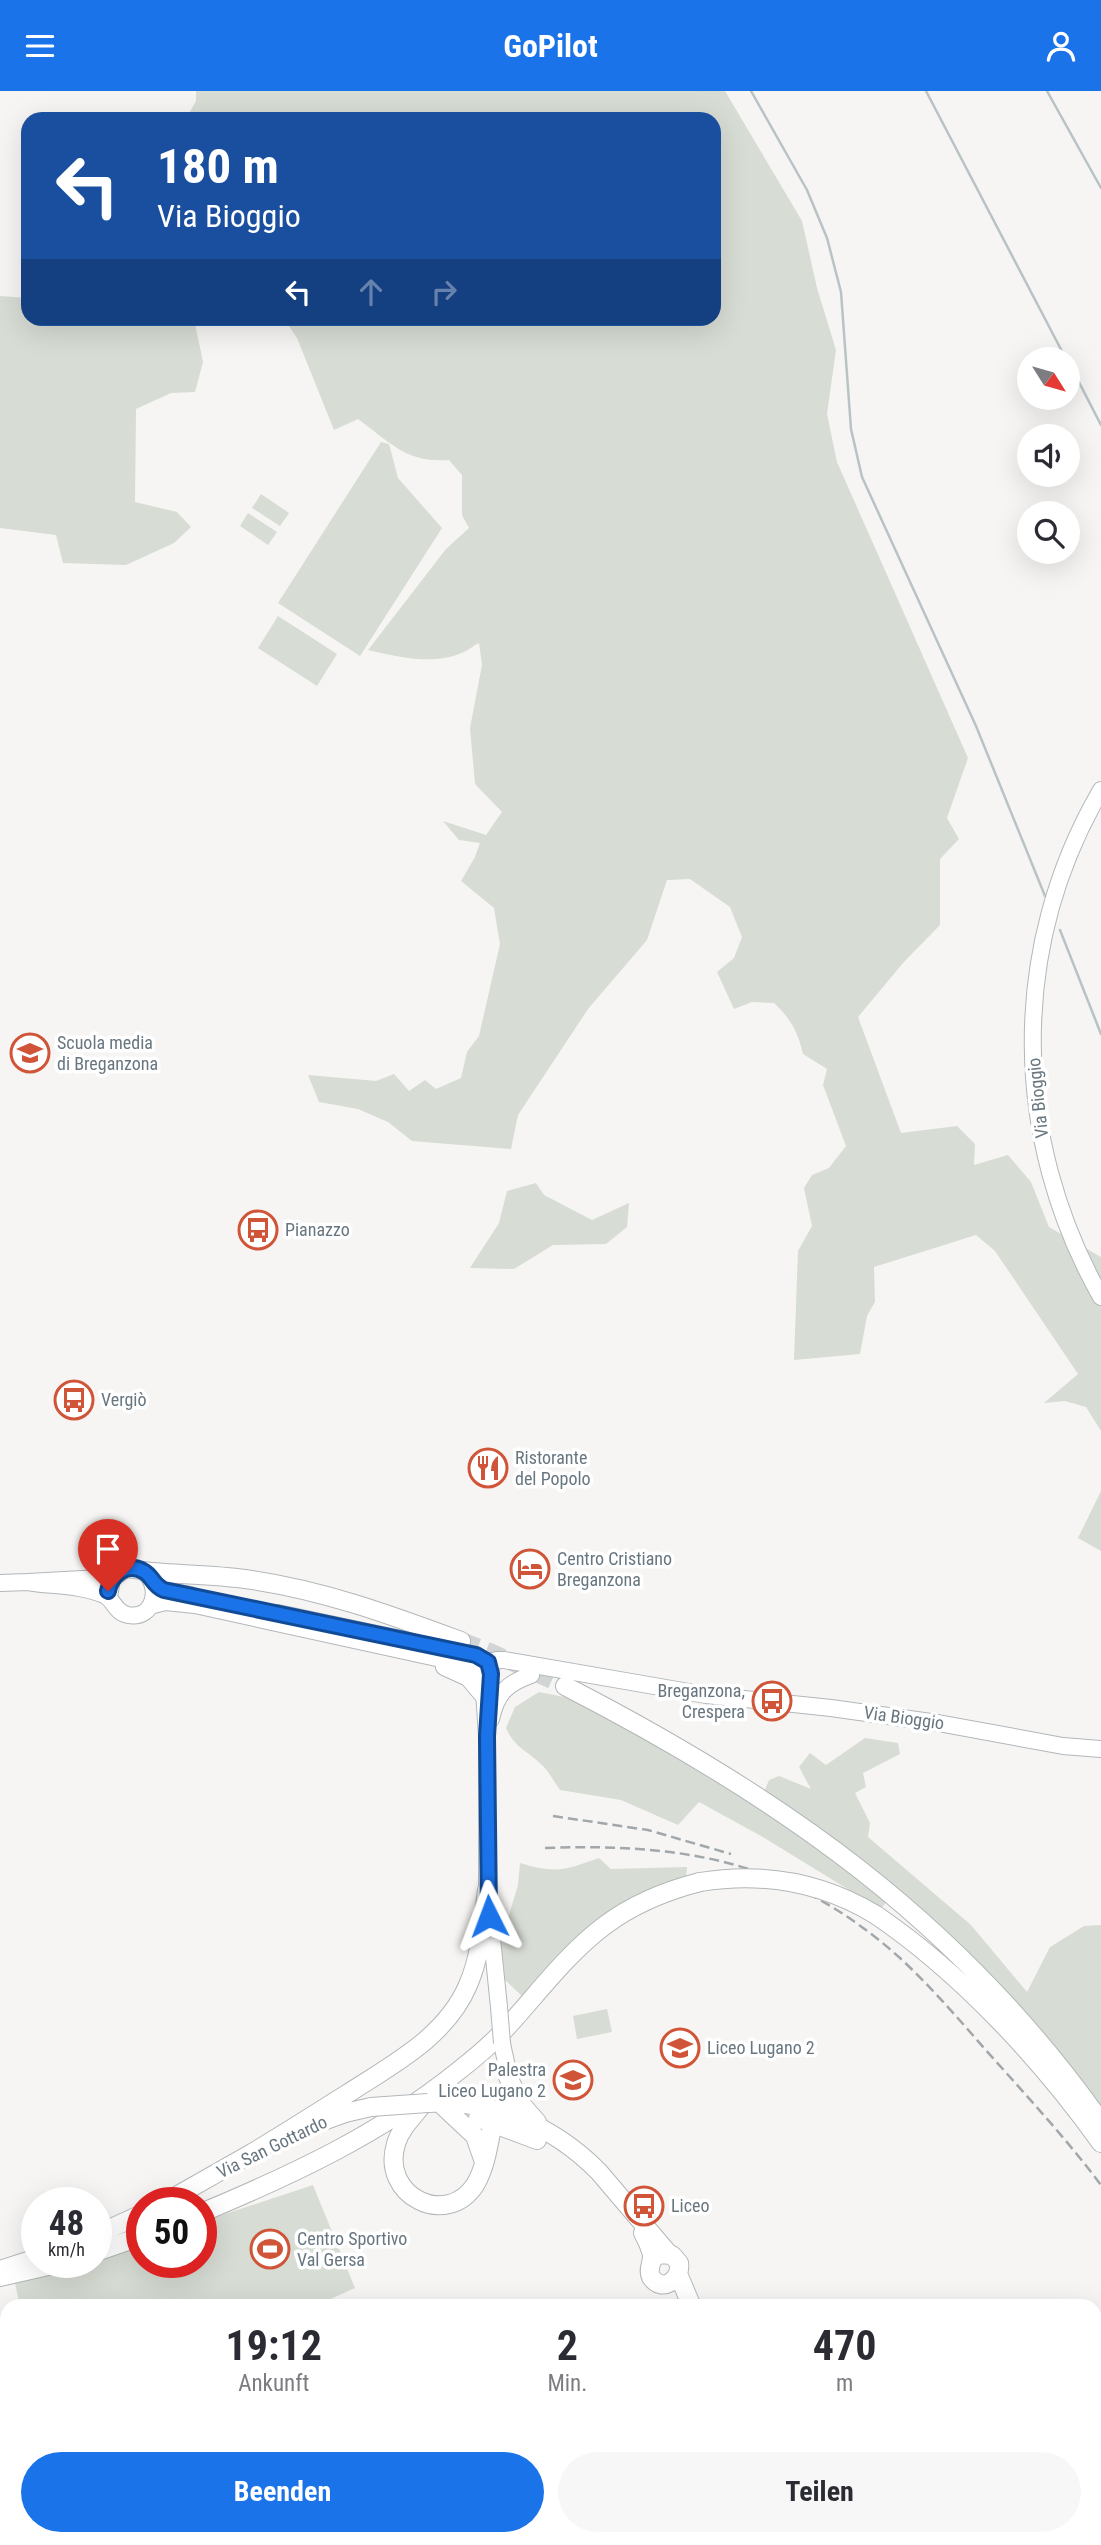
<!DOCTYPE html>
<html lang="de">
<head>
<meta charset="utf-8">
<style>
  body { margin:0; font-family:"Roboto Condensed",sans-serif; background:#f7f7f7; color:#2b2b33; height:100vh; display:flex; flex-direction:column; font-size:26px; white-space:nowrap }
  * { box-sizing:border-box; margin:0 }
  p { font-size:23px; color:#7c7c81 }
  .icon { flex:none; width:38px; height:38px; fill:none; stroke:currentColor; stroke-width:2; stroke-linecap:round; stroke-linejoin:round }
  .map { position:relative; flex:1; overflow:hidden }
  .drawer { position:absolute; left:0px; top:2208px; width:1102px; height:247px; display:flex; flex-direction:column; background:#fff; border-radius:21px 21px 0 0; box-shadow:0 7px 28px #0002 }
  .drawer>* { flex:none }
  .hud { position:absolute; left:21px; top:21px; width:700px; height:214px; border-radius:21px; box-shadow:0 7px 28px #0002; background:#1a4fa0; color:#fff; overflow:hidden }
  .needle { width:46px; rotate:127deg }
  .buttons { position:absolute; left:1017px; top:256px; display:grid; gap:14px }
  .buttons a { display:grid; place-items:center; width:63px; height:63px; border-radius:50%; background:#fff; box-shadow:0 7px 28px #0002; font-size:35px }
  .speed { position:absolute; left:21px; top:2096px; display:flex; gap:14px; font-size:35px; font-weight:700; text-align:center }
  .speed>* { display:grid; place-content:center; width:91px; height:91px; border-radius:50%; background:#fff; box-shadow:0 7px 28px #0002; line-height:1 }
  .speed small { font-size:18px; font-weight:400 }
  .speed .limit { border:10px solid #d22; background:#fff; color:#111 }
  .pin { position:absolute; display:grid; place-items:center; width:60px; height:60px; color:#fff; margin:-72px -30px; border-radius:50% 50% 50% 0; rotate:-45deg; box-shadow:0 0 7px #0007 }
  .pin .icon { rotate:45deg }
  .me { position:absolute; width:77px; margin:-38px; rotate:357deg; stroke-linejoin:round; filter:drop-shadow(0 0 5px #0008) }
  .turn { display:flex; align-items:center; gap:24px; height:147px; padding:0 21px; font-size:32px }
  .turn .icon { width:91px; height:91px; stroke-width:2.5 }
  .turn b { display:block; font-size:49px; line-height:60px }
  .lanes { display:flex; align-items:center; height:66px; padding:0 21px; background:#0003; justify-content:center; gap:35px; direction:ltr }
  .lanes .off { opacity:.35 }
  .eta { display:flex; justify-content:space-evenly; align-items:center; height:119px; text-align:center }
  .eta b { font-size:42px; font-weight:700; line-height:49px }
  .button { display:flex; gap:14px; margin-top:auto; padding:14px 21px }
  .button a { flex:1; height:80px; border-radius:42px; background:#1a73e8; color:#fff; font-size:28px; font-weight:700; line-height:80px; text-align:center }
  .button a+a { background:#f7f7f7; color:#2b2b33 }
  header { display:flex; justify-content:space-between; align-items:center; height:91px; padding:0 21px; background:#1a73e8; color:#fff; font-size:32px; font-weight:700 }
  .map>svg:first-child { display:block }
  .green { fill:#d7dcd4 }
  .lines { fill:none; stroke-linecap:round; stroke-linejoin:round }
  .stream { stroke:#b8c3c6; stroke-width:2.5 }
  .trunk-tunnel { stroke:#d2d5d6; stroke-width:18; stroke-dasharray:18 9; stroke-linecap:butt }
  .secondary-casing { stroke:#b2b7ba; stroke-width:18 }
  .primary-casing { stroke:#b3b7ba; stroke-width:20 }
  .trunk-casing { stroke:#b2b6b8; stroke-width:20 }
  .secondary { stroke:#fff; stroke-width:16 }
  .primary { stroke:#fff; stroke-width:18 }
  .trunk { stroke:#fff; stroke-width:18 }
  .rail { stroke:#a1a7ab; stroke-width:2.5; stroke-dasharray:10 5; stroke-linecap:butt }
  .secondary-bridge-casing { stroke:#b2b7ba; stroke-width:18; stroke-linecap:butt }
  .primary-bridge-casing { stroke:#b3b7ba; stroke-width:20; stroke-linecap:butt }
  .trunk-bridge-casing { stroke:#b2b6b8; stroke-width:20; stroke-linecap:butt }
  .secondary-bridge { stroke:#fff; stroke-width:16 }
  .primary-bridge { stroke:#fff; stroke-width:18 }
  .trunk-bridge { stroke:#fff; stroke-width:18 }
  .route-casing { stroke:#114b97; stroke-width:18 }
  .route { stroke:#1a73e8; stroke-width:12 }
  .labels { text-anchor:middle; stroke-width:7; stroke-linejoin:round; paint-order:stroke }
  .poi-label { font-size:18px; fill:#687680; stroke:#fff; text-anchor:start }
  .street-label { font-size:18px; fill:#687680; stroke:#fff }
</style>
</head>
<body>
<header><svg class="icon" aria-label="menu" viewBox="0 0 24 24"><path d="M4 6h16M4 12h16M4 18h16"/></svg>GoPilot<svg class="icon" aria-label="person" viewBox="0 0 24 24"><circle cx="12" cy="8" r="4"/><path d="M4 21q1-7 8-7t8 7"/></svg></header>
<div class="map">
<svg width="1101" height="2454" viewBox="0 0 1101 2454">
  <rect width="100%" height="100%" fill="#f6f5f3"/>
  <path class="green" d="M196,0h529l77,130 15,67 19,62 -9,64 10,48 131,296 -21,60 12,21 -19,20v66l-37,38 -45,54 43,116 56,-7 18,18 -1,21 34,-10 23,27 18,45 52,30v174l-15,-24 -21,-6 -21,2 34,-29 -83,-123 -19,-16 -102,32 1,35 -8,14 -7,38 -66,6 4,-109 14,-25 -8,-38 8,-13 17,-7 17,-22 -23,-61 4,-16 -24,-15c-5,-22 -12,-35 -29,-51l-22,-1 -18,7 -17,-37 17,-14 8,-21 -12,-30 -40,-28 -23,1 -20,60 -59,69 -70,106 -7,34 -99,-8 -24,-19 -30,-13 -39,-7 -11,-27 68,6 18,-7 15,17 16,-11 11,9 25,-11 6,-26 12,-16 21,-92 -6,-36 -33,-27 14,-24 5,-14 -21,-3 -16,-19 43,14 16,-23 -27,-28 -5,-56 12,-63 -3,-22c-5,2 -10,7 -15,9 -31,14 -65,5 -96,-2l78,-101 23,-21 -7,-13v-40l-13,-15c-43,3 -58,-17 -91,-41l-24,11 -37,-92 -13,-19h430v-200h-528l10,-18z
    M0,205l28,2v21h166l9,43 -8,30 -24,1 -35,16 -1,93 42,10 14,15 -17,16 -48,22 -63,-2 -7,-28 -56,-7z
    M381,351l8,2 9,34 44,50 -82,128 -82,-53z
    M261,403l28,19 -9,13 -28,-18z
    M248,422l29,19 -9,13 -28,-19z
    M278,525l59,38 -20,32 -59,-38z
    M536,1092l8,12 48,25 37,-17 -2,24 -21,17 -53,1 -39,24 -44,-1 29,-45 8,-32z
    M1101,1400v60l-23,-13z
    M539,1601l25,5 41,18 153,90 88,63 40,35 -6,6 -119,-73 -62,-34 -21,23 -57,-25 -61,-10c-5,-7 -10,-16 -16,-23 -15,-16 -29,-18 -38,-39l9,-21z
    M865,1647l33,5 2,11 -37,19 3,14 -11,6 15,30 -2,14 103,88 56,67 23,-45 34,-21 17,-1v188l-86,-109 -73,-77 -112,-90 -66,-45 5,-12 10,-4 32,13 -12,-22 11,-14 16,12z
    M599,1767l12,11 76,-2 -1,12 -54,20 -108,99 -19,-18 -4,-38 17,-57 2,-22c36,11 45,7 79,-5z
    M607,1918l5,23 -35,7 -4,-23z
    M313,2094l42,103 -40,18 -295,1 -5,-24 63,-20h18v-6l46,-15v21h59v-41z"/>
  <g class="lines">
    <path class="stream" d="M751,0l56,99 20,48 14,54 10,137 11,48 114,249 69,170
      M926,0l140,268
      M1047,0l54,97
      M1068,270l33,64
      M1060,839l41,104"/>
    <path class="trunk-tunnel" d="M461,1550l31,12 73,33"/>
    <defs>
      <path id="secondary" d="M1101,699c-92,158 -90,348 0,507
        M0,1492l28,-1
        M154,1493l10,6 27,5
        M109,1506l3,-18 14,-10 17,2c19,14 12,49 -15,44 -14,-3 -14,-16 -24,-20 -23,-10 -52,-9 -76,-13l73,-4 15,-4
        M150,1515l15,-4 30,3 278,61 24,-6h7l202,35 125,13 107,15 125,23 38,3
        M278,1522l198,42 16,11
        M488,1571l-5,15 4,59v154l12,117
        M444,1576l24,11 16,19
        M491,1628c6,-26 15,-35 40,-44
        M502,1952c4,23 14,48 1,69
        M0,2372l7,3
        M177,2448l14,6
        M450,2454l23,-6"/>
      <path id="primary" d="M508,1986l14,28 15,17
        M428,2012c64,-4 126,23 171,69l69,81
        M478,2027l59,22
        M312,2034l33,-12 26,-6
        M252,2062c32,-19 63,-39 95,-59 46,-30 99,-57 121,-109 13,-30 15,-63 19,-95
        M164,2112l97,-55
        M643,2142c4,7 7,14 9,21 1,9 -5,15 -1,23 11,17 31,2 28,-14l-7,-8 -13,-1 -7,6
        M96,2144l46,-21
        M0,2179l37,-12
        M679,2185l13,31
        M862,2448l5,6"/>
      <path id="trunk" d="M143,1480c33,4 68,3 102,8 75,10 146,36 216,62
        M565,1595c216,111 394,235 536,436
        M876,1824c85,58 165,144 225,228
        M423,2013c-10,13 -23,25 -27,40 -16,51 50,85 79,41 11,-18 14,-43 18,-63
        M444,2016l31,29 9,26
        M201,2122c91,-38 179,-79 256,-141 18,-14 36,-29 51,-46 31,-34 59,-72 96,-100 29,-22 61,-35 96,-44
        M96,2161l46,-16
        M0,2186l61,-14"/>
    </defs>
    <use href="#secondary" class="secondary-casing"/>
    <use href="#primary" class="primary-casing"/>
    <use href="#trunk" class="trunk-casing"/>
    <use href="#secondary" class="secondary"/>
    <use href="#primary" class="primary"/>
    <use href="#trunk" class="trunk"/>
    <path class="rail" d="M553,1725l95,14 83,24
      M545,1757c140,-5 247,13 355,110 30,28 57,59 84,90 40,45 81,89 117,137"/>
    <defs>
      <path id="secondary-bridge" d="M499,1916l3,36"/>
      <path id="primary-bridge" d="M371,2016l57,-4"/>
      <path id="trunk-bridge" d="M700,1791c62,-10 122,0 176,33"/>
    </defs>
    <use href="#secondary-bridge" class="secondary-bridge-casing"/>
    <use href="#primary-bridge" class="primary-bridge-casing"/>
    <use href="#trunk-bridge" class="trunk-bridge-casing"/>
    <use href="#secondary-bridge" class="secondary-bridge"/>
    <use href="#primary-bridge" class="primary-bridge"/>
    <use href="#trunk-bridge" class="trunk-bridge"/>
  </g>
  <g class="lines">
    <defs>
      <path id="route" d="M108,1500c3,-16 18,-29 35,-20 10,5 9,14 21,19l312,65 12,7 3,12 -4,62 2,180"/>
    </defs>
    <use href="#route" class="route-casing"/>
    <use href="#route" class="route"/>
  </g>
  <defs>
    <symbol id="school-ring" viewBox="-11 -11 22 22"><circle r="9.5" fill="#fff" stroke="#d05538" stroke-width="1.5"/><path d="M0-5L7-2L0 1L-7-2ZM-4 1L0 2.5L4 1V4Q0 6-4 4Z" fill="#d05538"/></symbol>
    <symbol id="bus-ring" viewBox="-11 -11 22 22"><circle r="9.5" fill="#fff" stroke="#d05538" stroke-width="1.5"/><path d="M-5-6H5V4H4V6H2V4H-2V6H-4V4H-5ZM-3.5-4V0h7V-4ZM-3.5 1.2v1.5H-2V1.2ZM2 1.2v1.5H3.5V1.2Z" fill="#d05538"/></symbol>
    <symbol id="restaurant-ring" viewBox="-11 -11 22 22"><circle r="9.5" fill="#fff" stroke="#d05538" stroke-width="1.5"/><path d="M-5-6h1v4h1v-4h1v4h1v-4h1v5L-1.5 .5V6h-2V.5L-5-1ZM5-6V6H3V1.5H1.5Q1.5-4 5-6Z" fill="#d05538"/></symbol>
    <symbol id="hotel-ring" viewBox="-11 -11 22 22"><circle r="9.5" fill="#fff" stroke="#d05538" stroke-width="1.5"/><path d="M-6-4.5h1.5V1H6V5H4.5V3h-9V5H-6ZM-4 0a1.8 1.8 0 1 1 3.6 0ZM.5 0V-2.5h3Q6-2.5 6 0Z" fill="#d05538"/></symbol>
    <symbol id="stadium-ring" viewBox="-11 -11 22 22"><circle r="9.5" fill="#fff" stroke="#d05538" stroke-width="1.5"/><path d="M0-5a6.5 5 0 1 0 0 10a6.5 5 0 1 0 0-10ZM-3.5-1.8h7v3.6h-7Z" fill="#d05538"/></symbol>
  </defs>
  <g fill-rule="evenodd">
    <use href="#school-ring" x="8" y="940" width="44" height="44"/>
    <use href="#bus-ring" x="236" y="1117" width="44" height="44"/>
    <use href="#bus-ring" x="52" y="1287" width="44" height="44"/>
    <use href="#restaurant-ring" x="466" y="1355" width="44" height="44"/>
    <use href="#hotel-ring" x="508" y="1456" width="44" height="44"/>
    <use href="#bus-ring" x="750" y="1588" width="44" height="44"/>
    <use href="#school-ring" x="658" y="1935" width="44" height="44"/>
    <use href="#school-ring" x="551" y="1967" width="44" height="44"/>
    <use href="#bus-ring" x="622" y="2093" width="44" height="44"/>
    <use href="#stadium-ring" x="248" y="2136" width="44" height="44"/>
  </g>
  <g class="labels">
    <g class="poi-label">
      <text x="57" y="958">Scuola media<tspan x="57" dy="21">di Breganzona</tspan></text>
      <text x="285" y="1145">Pianazzo</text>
      <text x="101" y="1315">Vergiò</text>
      <text x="515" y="1373">Ristorante<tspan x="515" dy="21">del Popolo</tspan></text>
      <text x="557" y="1474">Centro Cristiano<tspan x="557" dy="21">Breganzona</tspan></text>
      <text x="745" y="1606" text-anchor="end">Breganzona,<tspan x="745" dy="21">Crespera</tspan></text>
      <text x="707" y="1963">Liceo Lugano 2</text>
      <text x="546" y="1985" text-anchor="end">Palestra<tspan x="546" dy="21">Liceo Lugano 2</tspan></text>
      <text x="671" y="2121">Liceo</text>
      <text x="297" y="2154">Centro Sportivo<tspan x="297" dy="21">Val Gersa</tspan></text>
    </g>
    <g class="street-label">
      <text transform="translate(1038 1007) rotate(-96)" y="6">Via Bioggio</text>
      <text transform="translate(904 1627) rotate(8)" y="6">Via Bioggio</text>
      <text transform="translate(272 2056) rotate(-26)" y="6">Via San Gottardo</text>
    </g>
  </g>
</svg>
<div class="buttons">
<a><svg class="needle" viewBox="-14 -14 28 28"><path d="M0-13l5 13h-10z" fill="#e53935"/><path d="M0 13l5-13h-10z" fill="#7c7c81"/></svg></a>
<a><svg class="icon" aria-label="sound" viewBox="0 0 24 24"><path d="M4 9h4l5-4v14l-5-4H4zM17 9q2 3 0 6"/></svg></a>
<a><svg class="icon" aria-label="search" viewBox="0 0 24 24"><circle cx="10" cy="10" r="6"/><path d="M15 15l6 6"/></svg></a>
</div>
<div class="speed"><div>48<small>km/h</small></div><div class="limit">50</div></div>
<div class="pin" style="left:108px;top:1500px;background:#d93025"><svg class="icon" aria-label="arrive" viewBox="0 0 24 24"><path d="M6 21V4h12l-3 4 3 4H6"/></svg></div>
<svg class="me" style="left:489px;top:1825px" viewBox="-20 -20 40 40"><path d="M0-17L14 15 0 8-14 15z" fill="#1a73e8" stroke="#fff" stroke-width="4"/></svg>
<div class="hud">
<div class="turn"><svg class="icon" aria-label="left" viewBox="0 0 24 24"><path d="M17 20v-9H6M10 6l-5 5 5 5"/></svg><div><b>180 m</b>Via Bioggio</div></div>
<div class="lanes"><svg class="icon" aria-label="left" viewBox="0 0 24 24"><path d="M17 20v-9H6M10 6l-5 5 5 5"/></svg><svg class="icon off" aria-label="ahead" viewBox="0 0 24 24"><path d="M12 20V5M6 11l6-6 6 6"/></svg><svg class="icon off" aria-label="right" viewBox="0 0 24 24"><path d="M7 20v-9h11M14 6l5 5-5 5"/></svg></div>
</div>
<section class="drawer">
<div class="eta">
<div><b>19:12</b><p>Ankunft</p></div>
<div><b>2</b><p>Min.</p></div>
<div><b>470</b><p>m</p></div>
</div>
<div class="button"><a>Beenden</a><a>Teilen</a></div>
</section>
</div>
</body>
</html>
